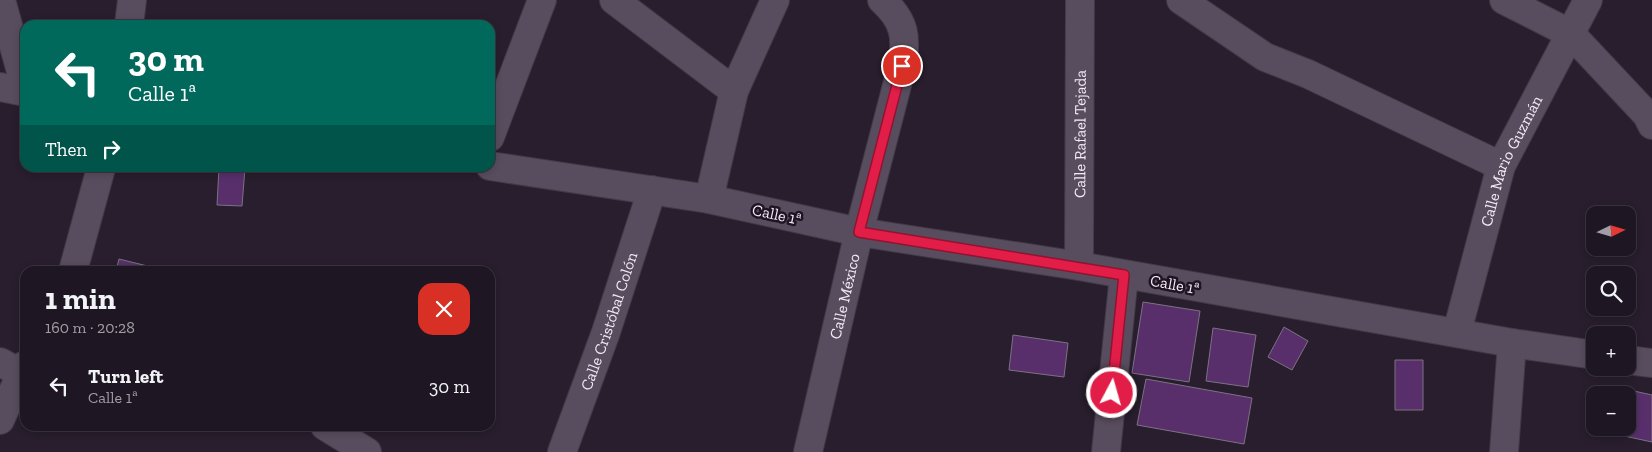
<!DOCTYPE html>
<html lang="en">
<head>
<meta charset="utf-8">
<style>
  body { margin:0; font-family:"Zilla Slab",serif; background:#2b232f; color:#f1f3f6; height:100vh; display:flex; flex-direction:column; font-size:19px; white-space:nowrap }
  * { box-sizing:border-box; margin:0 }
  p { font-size:16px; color:#a19fa5 }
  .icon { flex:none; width:28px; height:28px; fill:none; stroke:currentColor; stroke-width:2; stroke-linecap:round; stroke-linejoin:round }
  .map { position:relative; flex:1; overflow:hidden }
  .details { position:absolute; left:20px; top:266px; width:475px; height:165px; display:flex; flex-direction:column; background:#1e1622; border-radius:15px; box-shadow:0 2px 8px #0003,0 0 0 1px #3c3540 }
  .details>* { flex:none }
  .guide { position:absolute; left:20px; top:20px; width:475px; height:152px; border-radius:15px; box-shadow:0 2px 8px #0003,0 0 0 1px #3c3540; background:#00695c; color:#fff; overflow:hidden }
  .needle { width:32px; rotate:85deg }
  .controls { position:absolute; left:1586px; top:206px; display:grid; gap:10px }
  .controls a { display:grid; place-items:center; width:50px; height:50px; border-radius:10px; background:#1e1622; box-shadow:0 2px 8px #0003,0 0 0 1px #3c3540; font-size:25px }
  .pin { position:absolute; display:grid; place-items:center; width:42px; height:42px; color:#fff; margin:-21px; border:2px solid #fff; border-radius:50%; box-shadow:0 1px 5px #0007 }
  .me { position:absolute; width:55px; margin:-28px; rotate:6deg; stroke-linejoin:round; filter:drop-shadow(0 0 4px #0008) }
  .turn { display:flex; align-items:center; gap:18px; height:105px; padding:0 25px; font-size:22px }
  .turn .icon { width:65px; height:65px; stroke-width:2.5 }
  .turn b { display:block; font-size:35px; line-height:42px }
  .then { display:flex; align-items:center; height:48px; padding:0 25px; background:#0003; gap:10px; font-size:19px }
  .round { display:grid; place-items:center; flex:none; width:52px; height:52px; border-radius:15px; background:#2b232f }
  .summary { display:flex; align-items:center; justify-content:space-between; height:85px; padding:0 25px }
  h1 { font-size:30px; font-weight:800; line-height:38px }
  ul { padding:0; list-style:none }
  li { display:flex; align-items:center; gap:15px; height:70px; padding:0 25px }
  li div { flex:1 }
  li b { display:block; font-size:19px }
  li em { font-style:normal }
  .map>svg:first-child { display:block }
  .building { fill:#582f6b; stroke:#7d7184 }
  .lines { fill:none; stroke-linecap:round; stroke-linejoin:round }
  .minor-casing { stroke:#423946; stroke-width:30 }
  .minor { stroke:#584d5e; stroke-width:28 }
  .route-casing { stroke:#92132f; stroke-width:12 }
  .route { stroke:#e11d48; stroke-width:9 }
  .labels { text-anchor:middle; stroke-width:5; stroke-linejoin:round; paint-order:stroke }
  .street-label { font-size:16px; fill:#f2ebf6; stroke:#1e1423 }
</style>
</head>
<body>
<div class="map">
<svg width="1652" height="452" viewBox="0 0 1652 452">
  <rect width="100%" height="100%" fill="#281e2d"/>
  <path class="building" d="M219,168h26l-3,38 -25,-1z
    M119,259l49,12h-52z
    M1143,302l57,9 -11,71 -57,-9z
    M1284,327l24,14 -16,29 -24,-13z
    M1213,328l43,7 -8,52 -42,-6z
    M1013,335l55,8 -4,34 -55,-7z
    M1395,360h28v50h-28z
    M1146,379l106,19 -8,46 -107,-19z
    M1625,389l27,6v47l-37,-8 1,-6h12v-33h-4z"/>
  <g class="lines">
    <defs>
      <g id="minor">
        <path d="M1,0l24,86"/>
        <path d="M614,0l120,91"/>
        <path d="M1181,0l84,57 43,17 193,92"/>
        <path d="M1504,0l67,34 76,81 5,10"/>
        <path d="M129,25l3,-25"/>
        <path d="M0,87l25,5"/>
        <path d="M490,137l52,-137"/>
        <path d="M490,166l219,33 150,33 220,34 433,77 83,12"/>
        <path d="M709,199l25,-108 41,-91"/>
        <path id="s1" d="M1079,266l1,-266"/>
        <path d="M73,271l28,-103"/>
        <path id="s2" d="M1457,332l44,-166 87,-166"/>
        <path d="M1628,360l24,3"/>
        <path d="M0,362l20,11"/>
        <path d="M0,420l25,-55"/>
        <path d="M325,426l42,26"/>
        <path id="s3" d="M562,452l44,-120 46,-142"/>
        <path id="s4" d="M808,452l51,-220 43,-166c5,-29 3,-45 -20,-66"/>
        <path d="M1106,452l18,-177"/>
        <path d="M1504,452l8,-109"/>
      </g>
    </defs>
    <use href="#minor" class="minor-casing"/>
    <use href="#minor" class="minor"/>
  </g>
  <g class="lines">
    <defs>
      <path id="route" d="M902,66l-43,166 265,43 -12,118"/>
    </defs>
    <use href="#route" class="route-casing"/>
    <use href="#route" class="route"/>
  </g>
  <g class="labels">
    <g class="street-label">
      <text dy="6" stroke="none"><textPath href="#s1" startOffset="132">Calle Rafael Tejada</textPath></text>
      <text dy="6" stroke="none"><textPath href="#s2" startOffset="180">Calle Mario Guzmán</textPath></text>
      <text transform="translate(777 214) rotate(12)" y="6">Calle 1ª</text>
      <text transform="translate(1175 284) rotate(10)" y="6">Calle 1ª</text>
      <text dy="6" stroke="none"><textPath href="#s4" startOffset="160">Calle México</textPath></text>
      <text dy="6" stroke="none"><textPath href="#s3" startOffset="139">Calle Cristóbal Colón</textPath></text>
    </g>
  </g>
</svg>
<div class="controls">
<a><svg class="needle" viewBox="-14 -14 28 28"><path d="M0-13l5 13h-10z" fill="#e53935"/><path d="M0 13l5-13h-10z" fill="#a19fa5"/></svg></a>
<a><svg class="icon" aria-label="search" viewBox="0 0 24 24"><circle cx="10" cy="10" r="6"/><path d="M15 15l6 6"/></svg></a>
<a>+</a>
<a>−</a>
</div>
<div class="pin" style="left:902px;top:66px;background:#d93025"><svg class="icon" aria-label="arrive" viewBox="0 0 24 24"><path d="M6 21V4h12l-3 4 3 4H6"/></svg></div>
<svg class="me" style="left:1112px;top:393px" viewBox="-20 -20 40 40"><circle r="17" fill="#e11d48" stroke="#fff" stroke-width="3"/><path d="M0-11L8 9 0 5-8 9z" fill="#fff"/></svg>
<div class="guide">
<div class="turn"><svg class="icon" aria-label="left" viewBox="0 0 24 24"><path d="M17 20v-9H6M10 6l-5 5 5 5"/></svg><div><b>30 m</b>Calle 1ª</div></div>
<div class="then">Then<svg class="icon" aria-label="right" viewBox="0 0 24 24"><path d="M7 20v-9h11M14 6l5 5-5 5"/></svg></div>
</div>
<section class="details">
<div class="summary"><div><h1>1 min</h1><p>160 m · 20:28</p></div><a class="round" style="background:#d93025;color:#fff"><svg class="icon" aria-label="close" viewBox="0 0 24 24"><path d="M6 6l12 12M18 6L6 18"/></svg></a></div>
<ul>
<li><svg class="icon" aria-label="left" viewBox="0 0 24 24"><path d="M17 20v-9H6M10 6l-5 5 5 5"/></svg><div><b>Turn left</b><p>Calle 1ª</p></div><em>30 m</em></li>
</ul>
</section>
</div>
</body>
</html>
